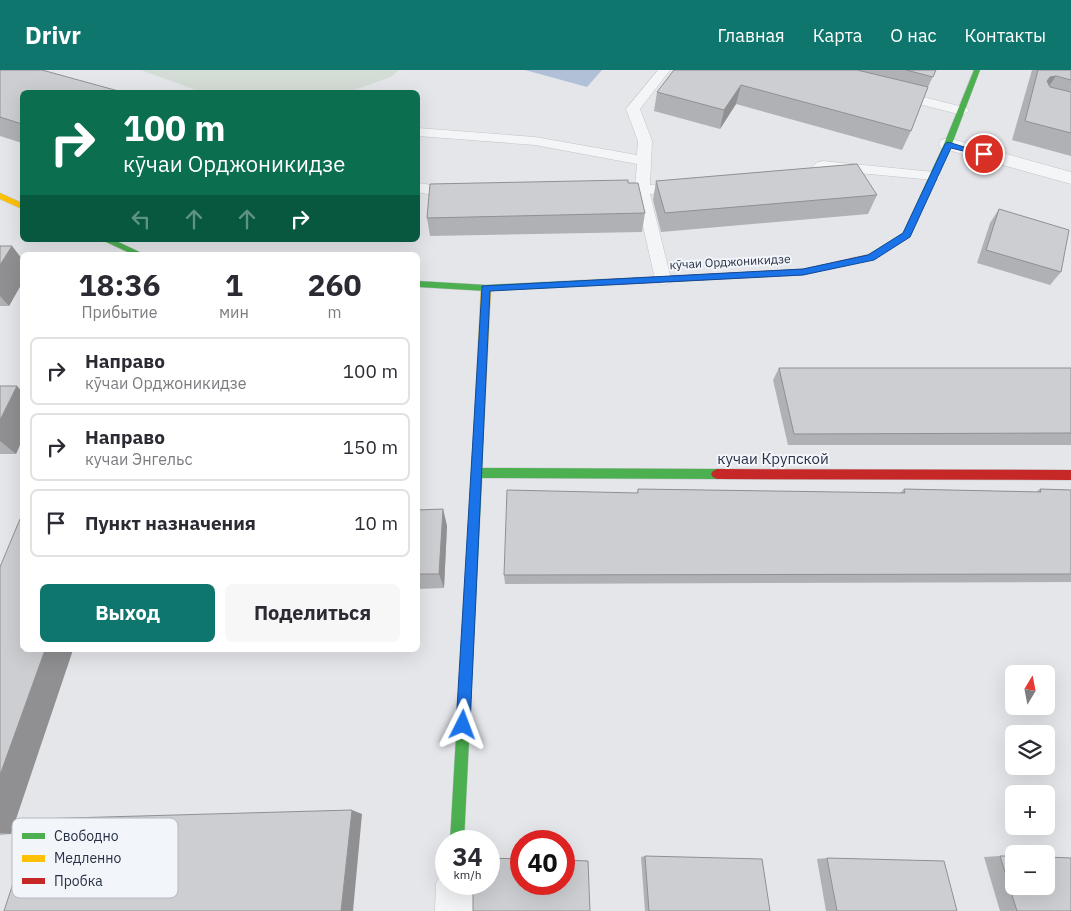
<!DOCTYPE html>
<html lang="ru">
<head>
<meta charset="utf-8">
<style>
  body { margin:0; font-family:"IBM Plex Sans",sans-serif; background:#f7f7f7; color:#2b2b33; height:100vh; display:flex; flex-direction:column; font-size:19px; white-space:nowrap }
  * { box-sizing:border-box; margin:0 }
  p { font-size:16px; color:#7c7c81 }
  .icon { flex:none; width:28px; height:28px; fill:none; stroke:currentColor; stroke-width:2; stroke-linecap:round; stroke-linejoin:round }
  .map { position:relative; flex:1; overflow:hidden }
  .details { position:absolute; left:20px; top:182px; width:400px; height:400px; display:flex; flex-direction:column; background:#fff; border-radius:8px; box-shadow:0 5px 20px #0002 }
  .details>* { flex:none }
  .guide { position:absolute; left:20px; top:20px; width:400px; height:152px; border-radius:8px; box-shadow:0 5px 20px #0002; background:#0b6e4f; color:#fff; overflow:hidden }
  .needle { width:32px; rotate:10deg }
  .fabs { position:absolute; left:1005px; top:595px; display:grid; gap:10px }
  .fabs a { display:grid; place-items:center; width:50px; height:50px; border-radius:8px; background:#fff; box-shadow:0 5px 20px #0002; font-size:25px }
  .speed { position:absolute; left:435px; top:760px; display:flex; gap:10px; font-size:25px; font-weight:700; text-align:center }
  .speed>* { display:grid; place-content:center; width:65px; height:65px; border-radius:50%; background:#fff; box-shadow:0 5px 20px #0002; line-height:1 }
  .speed small { font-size:12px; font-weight:400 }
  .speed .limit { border:8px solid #d22; background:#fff; color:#111 }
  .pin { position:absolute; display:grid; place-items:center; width:42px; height:42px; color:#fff; margin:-21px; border:2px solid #fff; border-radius:50%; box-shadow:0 1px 5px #0007 }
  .me { position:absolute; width:55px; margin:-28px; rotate:3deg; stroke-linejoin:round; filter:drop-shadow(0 0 4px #0008) }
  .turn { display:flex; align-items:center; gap:18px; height:105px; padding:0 20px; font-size:22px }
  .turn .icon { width:65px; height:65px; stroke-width:2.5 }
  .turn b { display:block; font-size:35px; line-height:42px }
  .lanes { display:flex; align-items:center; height:48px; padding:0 20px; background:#0003; justify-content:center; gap:25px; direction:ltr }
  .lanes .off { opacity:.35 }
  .eta { display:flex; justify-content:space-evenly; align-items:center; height:85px; text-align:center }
  .eta b { font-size:30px; font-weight:800; line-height:35px }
  .cta { display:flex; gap:10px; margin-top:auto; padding:10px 20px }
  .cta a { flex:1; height:58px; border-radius:8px; background:#0f766e; color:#fff; font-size:20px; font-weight:800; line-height:58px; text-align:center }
  .cta a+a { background:#f7f7f7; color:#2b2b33 }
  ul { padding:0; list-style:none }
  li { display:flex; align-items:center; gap:15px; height:68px; margin:0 10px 8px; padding:0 10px; border:2px solid #e1e1e2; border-radius:8px }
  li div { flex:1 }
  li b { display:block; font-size:19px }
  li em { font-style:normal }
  header { display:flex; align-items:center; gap:30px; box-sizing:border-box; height:70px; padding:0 25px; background:#0f766e; color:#fff }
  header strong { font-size:24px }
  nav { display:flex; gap:28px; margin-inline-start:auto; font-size:18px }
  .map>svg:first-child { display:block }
  .green { fill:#d4ddd5 }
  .water { fill:#b1c0d7 }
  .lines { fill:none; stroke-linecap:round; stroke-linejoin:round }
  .lane-casing { stroke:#c2c4c8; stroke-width:1 }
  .street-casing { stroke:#c2c4c8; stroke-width:1 }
  .fast-casing { stroke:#c2c4c8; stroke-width:1 }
  .slow-casing { stroke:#c2c4c8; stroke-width:1 }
  .jam-casing { stroke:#c2c4c8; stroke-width:1 }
  .lane { fill:#f4f5f7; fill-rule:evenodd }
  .street { fill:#f4f5f7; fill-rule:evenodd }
  .fast { fill:#4caf50; fill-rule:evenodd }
  .slow { fill:#ffc107; fill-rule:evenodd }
  .jam { fill:#c62828; fill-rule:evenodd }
  .wall { fill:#b0b1b5 }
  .shaded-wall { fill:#909093 }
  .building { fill:#cdced2; stroke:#909093 }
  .route { fill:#1a73e8; stroke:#114b97 }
  .labels { text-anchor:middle; stroke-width:4; stroke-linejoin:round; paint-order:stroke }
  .far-street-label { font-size:12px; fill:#293146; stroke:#f2f5f9 }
  .street-label { font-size:15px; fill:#293146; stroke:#f2f5f9 }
  .key { fill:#f2f5f9; stroke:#b6bac3; stroke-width:1 }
  .key-label { font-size:14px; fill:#293146 }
</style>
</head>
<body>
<header>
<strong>Drivr</strong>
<nav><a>Главная</a><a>Карта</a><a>О нас</a><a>Контакты</a></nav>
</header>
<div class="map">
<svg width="1071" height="841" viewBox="0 0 1071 841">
  <rect width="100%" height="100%" fill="#e4e6ea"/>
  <path class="green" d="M141,0h258l-8,7 -43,15h-147z"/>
  <path class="water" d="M525,0h77l-15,17z"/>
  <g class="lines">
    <defs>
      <path id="lane" d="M658,0h12l-30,39 12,32 -2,44 35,1 2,3 -2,3 -35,2 21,85 -2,4 -6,2 -6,-2 -2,-4 -19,-84 -27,-1 -2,-3 2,-3 26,-2 2,-22 -102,-19 -117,-9v-8l117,9 102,18 1,-14 -12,-32z
        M896,20l71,18 2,3 -7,4 -71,-18 -1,-3 1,-3z
        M823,91l111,11 5,1 2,3 -2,3 -5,1 -108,-10c-10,10 -17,16 -32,12l-2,-3 2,-3 10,-1 14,-13z
        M418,113l42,6 2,3 -2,3c-14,4 -29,0 -42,-3z"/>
      <path id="street" d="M948,68l123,34v12l-130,-36 -2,-4 2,-4z
        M446,799v15h28l-1,27h-38l1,-27 6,-13z"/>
      <path id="fast" d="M974,0h6l-28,74 -41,91 -37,24h-6v-4l35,-22 41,-89z
        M102,170h12l32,15h-12z
        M610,209l5,3 -5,3 -124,6 -68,-4v-6l68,4z
        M479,350l5,4 -2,44 235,1 4,2 2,3 -2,3 -4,2 -235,-1 -18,363h-14l24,-417z"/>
      <path id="slow" d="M0,123l22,10v6l-22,-10z
        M486,215l5,3 -7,136 -5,4 -5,-4 7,-136z"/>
      <path id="jam" d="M871,184l4,3 -1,2 -71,16 -193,10 -5,-3 5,-3 193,-10z
        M717,399l354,1v10l-354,-1 -4,-2 -2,-3 2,-3z"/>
    </defs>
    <use href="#lane" class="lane-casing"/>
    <use href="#street" class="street-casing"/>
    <use href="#fast" class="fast-casing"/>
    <use href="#slow" class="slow-casing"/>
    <use href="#jam" class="jam-casing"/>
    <use href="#lane" class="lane"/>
    <use href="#street" class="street"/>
    <use href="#fast" class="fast"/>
    <use href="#slow" class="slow"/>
    <use href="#jam" class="jam"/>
  </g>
  <path class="wall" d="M0,0l22,22v51l-22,-7z
    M674,0h262l-8,17 -17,44 -9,19 -166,-46 -16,25 -66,-18 3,-19z
    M1032,0h39v86l-59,-16z
    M656,111l221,14 -9,19 -207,18 -8,-32z
    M628,113l17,30 -3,19 -212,4 -3,-18z
    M999,139l62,63 -11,13 -73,-22 13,-40z
    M0,176h12l10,13v24l-13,23h-9z
    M779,298h292v77h-283l-15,-65z
    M0,316h17l5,6v48l-6,14h-16z
    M638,419l262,4 4,-4 132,3 4,-3 31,1v92l-566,2 -1,-9 133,-82z
    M443,439l4,17 -3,62 -26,1v-79z
    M0,497l11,267 -11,1z
    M645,786l125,55h-125l-4,-54z
    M1000,786l71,55h-71l-16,-54z
    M827,788l130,53h-131l-9,-52z"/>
  <path class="shaded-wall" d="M1056,6l-13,19 -5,1 12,-19z
    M741,15l-5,19 -16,25 4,-19z
    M12,176l10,13v24l-13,23 -9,-10v-31z
    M17,316l5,6v48l-6,14 -16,-13v-21z
    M443,439l4,17 -3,62 -5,-14z
    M45,580h28l-62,184 -11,-1v-58z
    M352,740l10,4 -9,97h-12z"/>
  <path class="building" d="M0,0h42l80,22h-100v32l-22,-7z
    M674,0h183l71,17 -17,44 -170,-46 -17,25 -67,-18z
    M906,0h30l-3,7z
    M1038,0h33v10l-15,-4 -6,1 -3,4 3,6 21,5v41l-46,-12z
    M857,94l20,31 -212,18 -9,-32z
    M628,110v3h10l7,30 -218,5 3,-34z
    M999,139l70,21 -8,42 -75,-22z
    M0,176h12l-12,19z
    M779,298h292v65l-277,1z
    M0,316h17l-17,34z
    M638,419l267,4 -1,-4 137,3 -1,-3 31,1v84l-567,1 3,-85 131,3z
    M443,439l-4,65h-21v-64z
    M20,449h2v131h23l-45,125v-208z
    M352,740l-11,101h-337l30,-92z
    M645,786l117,3 8,52h-121z
    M1000,786h14v30h32v-29l25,1v53h-54z
    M489,788l32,1v25h43v-24l24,1 2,50h-117v-27h16z
    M827,788l117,3 13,50h-120z"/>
  <path class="route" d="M948,72l39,12 -3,2 -33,-8 -41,89 -36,23 -71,15 -313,16 -20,434 -2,5 -5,2 -5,-2 -2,-5 26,-439 321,-17 65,-14 35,-22 42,-89z"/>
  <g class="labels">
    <g class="far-street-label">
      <text transform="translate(730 192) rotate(-3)" y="4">кӯчаи Орджоникидзе</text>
    </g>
    <g class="street-label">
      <text x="773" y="394">кучаи Крупской</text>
    </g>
  </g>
  <rect x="12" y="748" width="166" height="80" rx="8" class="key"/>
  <rect x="22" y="763" width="23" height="6" fill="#4caf50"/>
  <rect x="22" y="785" width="23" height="7" fill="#ffc107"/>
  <rect x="22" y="808" width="23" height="6" fill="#c62828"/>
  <g class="key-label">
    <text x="54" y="771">Свободно</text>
    <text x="54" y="793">Медленно</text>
    <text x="54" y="816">Пробка</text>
  </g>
</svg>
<div class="fabs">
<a><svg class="needle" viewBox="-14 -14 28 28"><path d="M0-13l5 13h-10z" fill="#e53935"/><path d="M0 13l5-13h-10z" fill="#7c7c81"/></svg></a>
<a><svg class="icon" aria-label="layers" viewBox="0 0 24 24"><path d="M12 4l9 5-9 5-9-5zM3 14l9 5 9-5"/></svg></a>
<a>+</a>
<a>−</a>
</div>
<div class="speed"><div>34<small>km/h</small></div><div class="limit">40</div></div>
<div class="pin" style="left:984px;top:84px;background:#d93025"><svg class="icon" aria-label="arrive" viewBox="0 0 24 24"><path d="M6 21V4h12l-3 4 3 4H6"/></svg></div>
<svg class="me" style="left:463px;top:655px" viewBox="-20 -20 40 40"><path d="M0-17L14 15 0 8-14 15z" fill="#1a73e8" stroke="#fff" stroke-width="4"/></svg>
<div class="guide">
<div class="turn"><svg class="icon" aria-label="right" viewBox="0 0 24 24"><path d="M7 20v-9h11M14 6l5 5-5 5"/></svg><div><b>100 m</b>кӯчаи Орджоникидзе</div></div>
<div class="lanes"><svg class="icon off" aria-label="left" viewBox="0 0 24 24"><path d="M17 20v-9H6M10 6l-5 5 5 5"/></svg><svg class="icon off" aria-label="ahead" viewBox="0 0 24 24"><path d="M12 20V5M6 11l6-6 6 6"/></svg><svg class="icon off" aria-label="ahead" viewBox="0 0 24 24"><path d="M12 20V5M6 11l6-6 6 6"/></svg><svg class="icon" aria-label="right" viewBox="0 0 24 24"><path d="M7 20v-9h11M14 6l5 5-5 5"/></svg></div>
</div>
<section class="details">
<div class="eta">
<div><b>18:36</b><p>Прибытие</p></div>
<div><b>1</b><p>мин</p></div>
<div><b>260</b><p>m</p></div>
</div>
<ul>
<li><svg class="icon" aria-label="right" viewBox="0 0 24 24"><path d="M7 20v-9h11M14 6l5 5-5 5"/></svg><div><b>Направо</b><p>кӯчаи Орджоникидзе</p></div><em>100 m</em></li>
<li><svg class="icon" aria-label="right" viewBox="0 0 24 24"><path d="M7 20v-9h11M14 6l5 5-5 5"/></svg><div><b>Направо</b><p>кучаи Энгельс</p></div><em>150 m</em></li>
<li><svg class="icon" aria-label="arrive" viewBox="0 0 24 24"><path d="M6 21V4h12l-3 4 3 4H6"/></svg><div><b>Пункт назначения</b></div><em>10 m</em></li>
</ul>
<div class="cta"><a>Выход</a><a>Поделиться</a></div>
</section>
</div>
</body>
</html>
